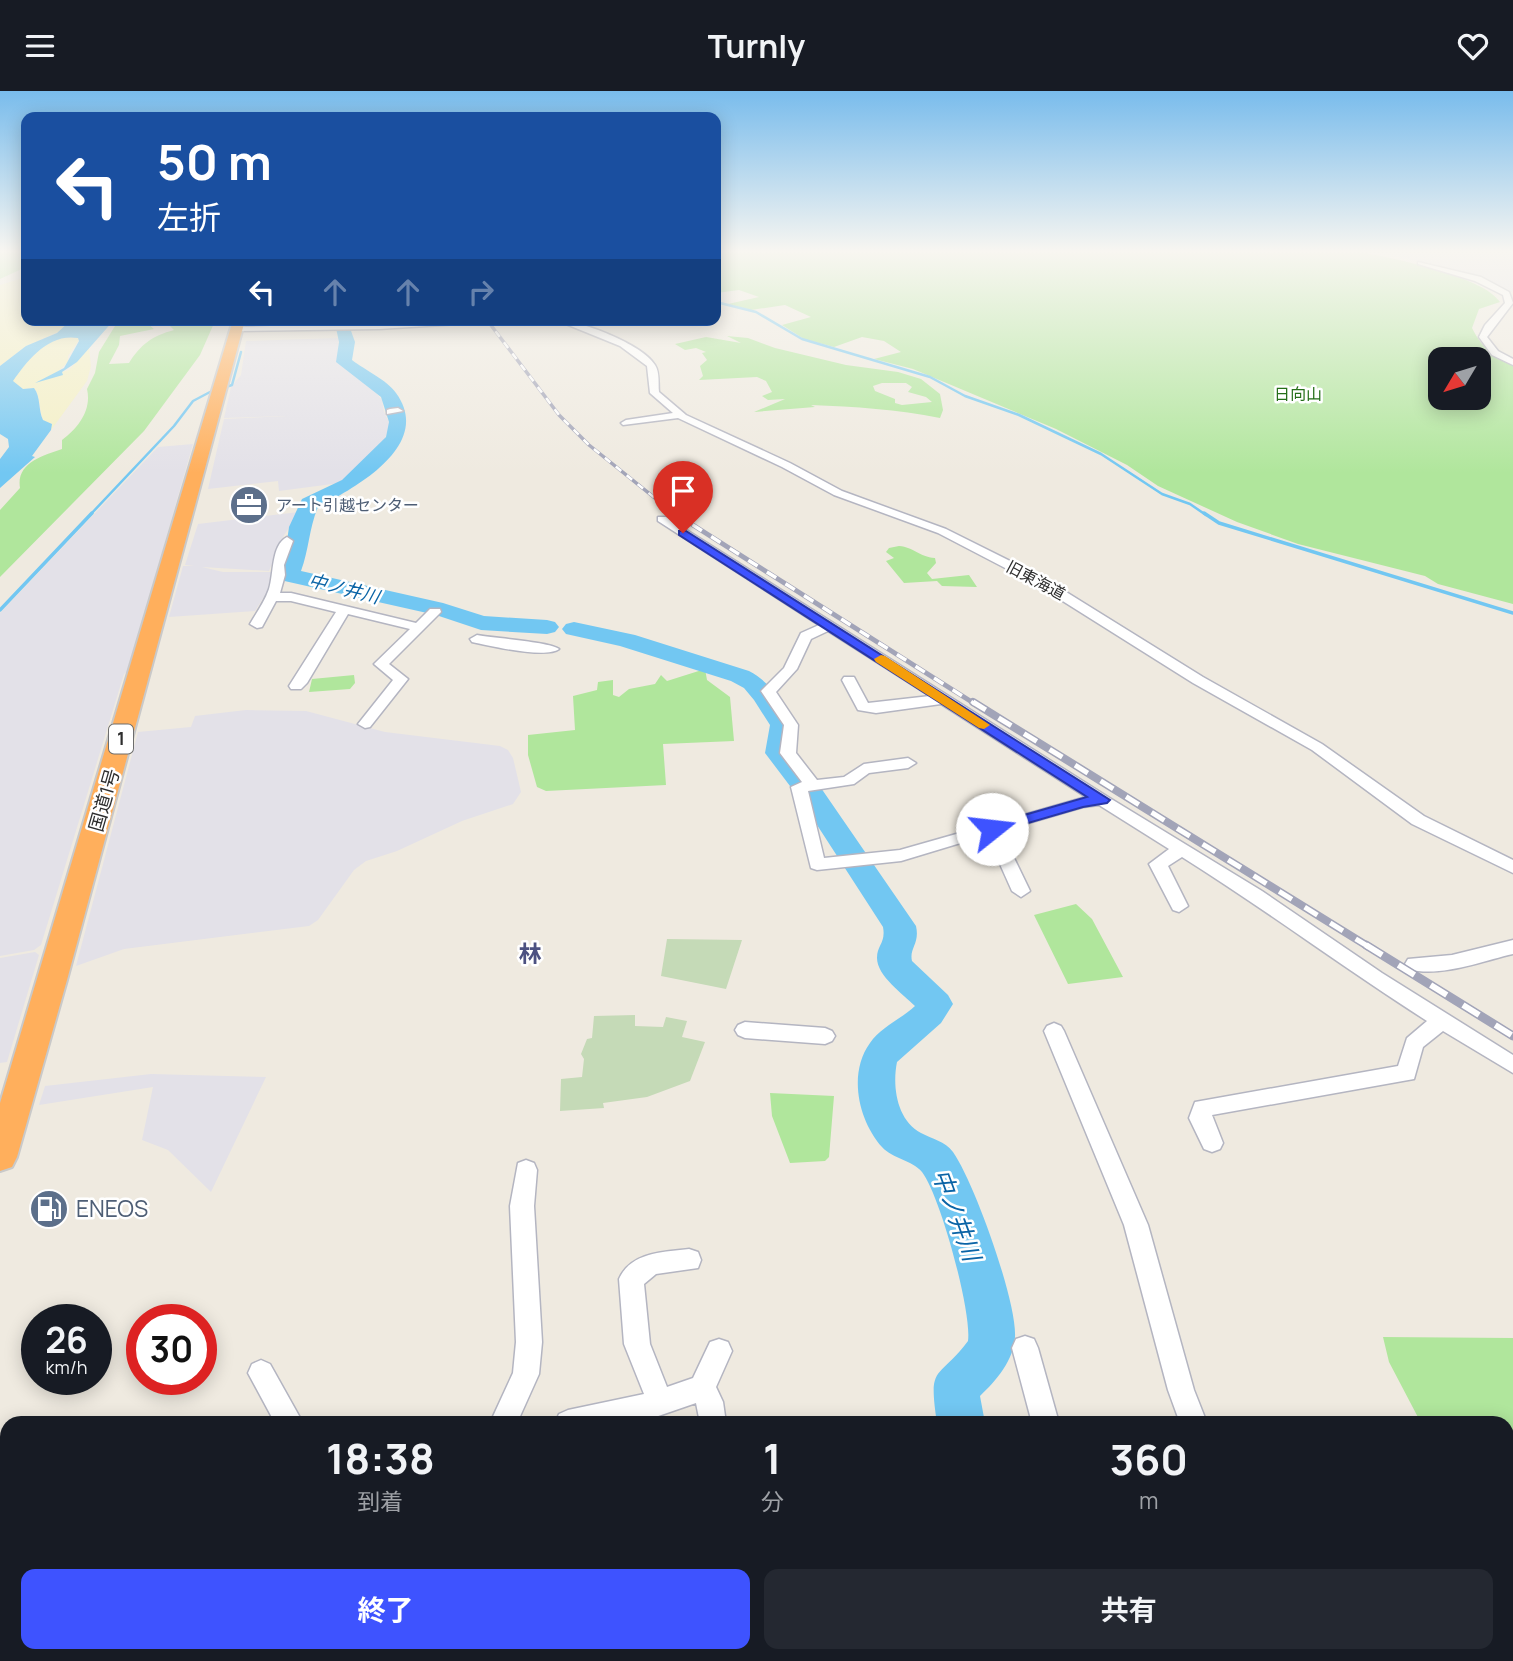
<!DOCTYPE html>
<html lang="ja">
<head>
<meta charset="utf-8">
<style>
  body { margin:0; font-family:Manrope,"Noto Sans JP",sans-serif; background:#242831; color:#f1f3f6; height:100vh; display:flex; flex-direction:column; font-size:26px; white-space:nowrap }
  * { box-sizing:border-box; margin:0 }
  p { font-size:23px; color:#9ea1a6 }
  .icon { flex:none; width:38px; height:38px; fill:none; stroke:currentColor; stroke-width:2; stroke-linecap:round; stroke-linejoin:round }
  .map { position:relative; flex:1; overflow:hidden }
  .side { position:absolute; left:0px; top:1325px; width:1514px; height:247px; display:flex; flex-direction:column; background:#171b24; border-radius:21px 21px 0 0; box-shadow:0 4px 18px #0003 }
  .side>* { flex:none }
  .guide { position:absolute; left:21px; top:21px; width:700px; height:214px; border-radius:14px; box-shadow:0 4px 18px #0003; background:#1a4fa0; color:#fff; overflow:hidden }
  .needle { width:46px; rotate:232deg }
  .tools { position:absolute; left:1428px; top:256px; display:grid; gap:14px }
  .tools a { display:grid; place-items:center; width:63px; height:63px; border-radius:14px; background:#171b24; box-shadow:0 4px 18px #0003; font-size:35px }
  .speed { position:absolute; left:21px; top:1213px; display:flex; gap:14px; font-size:35px; font-weight:700; text-align:center }
  .speed>* { display:grid; place-content:center; width:91px; height:91px; border-radius:50%; background:#171b24; box-shadow:0 4px 18px #0003; line-height:1 }
  .speed small { font-size:18px; font-weight:400 }
  .speed .limit { border:10px solid #d22; background:#fff; color:#111 }
  .pin { position:absolute; display:grid; place-items:center; width:60px; height:60px; color:#fff; margin:-72px -30px; border-radius:50% 50% 50% 0; rotate:-45deg; box-shadow:0 0 7px #0007 }
  .pin .icon { rotate:45deg }
  .me { position:absolute; width:77px; margin:-38px; rotate:74deg; stroke-linejoin:round; filter:drop-shadow(0 0 5px #0008) }
  .turn { display:flex; align-items:center; gap:24px; height:147px; padding:0 21px; font-size:32px }
  .turn .icon { width:91px; height:91px; stroke-width:2.5 }
  .turn b { display:block; font-size:49px; line-height:60px }
  .lanes { display:flex; align-items:center; height:66px; padding:0 21px; background:#0003; justify-content:center; gap:35px; direction:ltr }
  .lanes .off { opacity:.35 }
  .eta { display:flex; justify-content:space-evenly; align-items:center; height:119px; text-align:center }
  .eta b { font-size:42px; font-weight:700; line-height:49px }
  .primary-button { display:flex; gap:14px; margin-top:auto; padding:14px 21px }
  .primary-button a { flex:1; height:80px; border-radius:14px; background:#3e53ff; color:#fff; font-size:28px; font-weight:700; line-height:80px; text-align:center }
  .primary-button a+a { background:#242831; color:#f1f3f6 }
  header { display:flex; justify-content:space-between; align-items:center; height:91px; padding:0 21px; background:#171b24; font-size:32px; font-weight:700 }
  .map>svg:first-child { display:block }
  .industrial { fill:#e3e1e8 }
  .green { fill:#b0e69c; fill-rule:evenodd }
  .sand { fill:#f4f0c4 }
  .cemetery { fill:#c5dab7 }
  .water { fill:#72c7f2 }
  .lines { fill:none; stroke-linecap:round; stroke-linejoin:round }
  .stream-far1 { stroke:#72c7f2; stroke-width:2.5 }
  .stream { stroke:#72c7f2; stroke-width:3.5 }
  .river { fill:#72c7f2; fill-rule:evenodd }
  .minor-casing { stroke:#b4b5c1; stroke-width:3 }
  .highway-casing { stroke:#c9c9c9; stroke-width:4 }
  .minor { fill:#fff; fill-rule:evenodd }
  .highway { fill:#ffaf5c; fill-rule:evenodd }
  .rail-far3-casing { stroke:#a2a4b8; stroke-width:3.5 }
  .rail-far2-casing { stroke:#a2a4b8; stroke-width:5 }
  .rail-far1-casing { stroke:#a2a4b8; stroke-width:8 }
  .rail-casing { stroke:#a2a4b8; stroke-width:9 }
  .rail-far3 { stroke:#fff; stroke-width:2.5; stroke-dasharray:7; stroke-linecap:butt }
  .rail-far2 { stroke:#fff; stroke-width:3.5; stroke-dasharray:11; stroke-linecap:butt }
  .rail-far1 { stroke:#fff; stroke-width:5; stroke-dasharray:15; stroke-linecap:butt }
  .rail { stroke:#fff; stroke-width:6; stroke-dasharray:19; stroke-linecap:butt }
  .route { fill:#3e53ff; stroke:#2836a6; stroke-width:2 }
  .slow { fill:#f59e0b }
  .labels { text-anchor:middle; stroke-width:5; stroke-linejoin:round; paint-order:stroke }
  .far-park-label { font-size:16px; fill:#256f19; stroke:#fff }
  .far-service-label { font-size:16px; fill:#4e5e75; stroke:#fff; text-anchor:start }
  .far-street-label { font-size:16px; fill:#2e2e2e; stroke:#fff }
  .far-water-label { font-size:18px; font-style:italic; fill:#0a64a6; stroke:#fff }
  .shield { fill:#fff; stroke:#6d6d6d; stroke-width:2 }
  .shield-label { font-size:18px; font-weight:bold; fill:#2e2e2e }
  .street-label { font-size:19px; fill:#2e2e2e; stroke:#fff }
  .quarter-label { font-size:23px; font-weight:bold; fill:#4c5181; stroke:#fff }
  .near-service-label { font-size:23px; fill:#4e5e75; stroke:#fff; text-anchor:start }
  .near-water-label { font-size:24px; font-style:italic; fill:#0a64a6; stroke:#fff }
</style>
</head>
<body>
<header><svg class="icon" aria-label="menu" viewBox="0 0 24 24"><path d="M4 6h16M4 12h16M4 18h16"/></svg>Turnly<svg class="icon" aria-label="heart" viewBox="0 0 24 24"><path d="M12 20l-8-8c-3-5 5-10 8-4 3-6 11-1 8 4z"/></svg></header>
<div class="map">
<svg width="1513" height="1570" viewBox="0 0 1513 1570">
  <rect width="100%" height="100%" fill="#efeae0"/>
  <path class="industrial" d="M1382,162h131v39l-31,-15z
    M339,247l-2,23 2,3 34,25 9,11 2,12 6,12 -7,20 -32,33 -11,6 -61,8 -1,-10 -70,8 16,-70 64,-3 -64,2 7,-31 10,-12 5,-34z
    M193,353l-65,227 -4,3 -83,271 -7,5 -34,6v-343l158,-166z
    M299,421l-16,25 -14,34 -67,-4 21,5h49l-5,20 -12,19 -86,6 14,-51h11l-9,-1 13,-41z
    M246,619l60,1 79,21 115,14 8,4 5,8 8,34 -8,12 -51,17 -65,30 -31,10 -12,9 -36,50 -9,6 -185,23 -48,17 62,-234 53,-5 4,-11z
    M35,861l4,3 -32,107 -7,1v-105z
    M151,983l115,3 -55,115 -43,-42 -26,-10 11,-53 -114,18 6,-19z"/>
  <path class="green" d="M0,162h26v14l-26,12z
    M716,162h649c29,5 119,24 135,49l-21,7 -7,19c10,20 21,28 41,37v239l-75,-20 -13,-8 -127,-32 -61,-22 -79,-36 -31,-21 -71,-36 -143,-60 -39,-10 27,-7 -17,-11 -22,-4 -28,10 -30,-8 -22,-14 29,-8 -26,-12 -34,5 -23,-6 31,-7 -20,-7 -23,3zM1440,268h39v38h-39z
    M124,229h26l-3,3 7,6 -34,7 -1,9 -10,19 20,-1c12,-19 23,-27 45,-33l-6,-6 22,-4 25,1 -15,34 -56,76 -144,146v-67l20,-22c-4,-25 22,-32 42,-39v-9c16,-12 30,-30 25,-51l8,-16 4,-21 16,-26z
    M727,245l21,2 27,10 71,17 52,7 23,7 19,15 3,16 -3,8c-43,-9 -85,-11 -129,-13l4,2 -61,5 31,-13 -17,1 -6,-4 10,-4 -6,-11 -9,-4 -58,3 4,-4 -3,-10 7,-6 -5,-7 4,-1 -10,-4 -11,2 -10,-6 31,-7 35,6zM882,292h24l6,4 -4,5 18,5 6,5 -30,3 -7,-2v-4l-20,-8 -2,-5z
    M899,455c15,1 20,11 36,12l1,5 -9,10 5,6 37,-4 8,12 -35,-1 -5,-5 -33,2 -18,-22 8,-3 -8,-6 3,-4z
    M705,578l2,11 23,17 4,44 -71,3 3,41 -120,6 -9,-4 -9,-32v-20l47,-5 -2,-34 24,-6 1,-8 15,-2v15l6,2 10,-8 26,-5 6,-9 6,6z
    M354,584l1,8 -5,6 -41,3 3,-13z
    M1076,813l16,15 31,58 -55,7 -34,-69z
    M770,1002l64,3 -5,61 -4,4 -35,2 -18,-47z
    M1383,1246l130,1v323h-64l-3,-5 61,-1v-232h-86l-32,-61z"/>
  <path class="sand" d="M26,186v43h45l-13,12 -32,14 -26,20v-81z
    M70,245l8,2 1,2 -11,16v6l-16,15 10,-2v-3l7,-2 20,-22 2,18 -4,15 -36,49 1,-6 -9,-4c-4,-10 -2,-23 -9,-32l-11,1 -11,-8c16,-20 30,-41 58,-45z"/>
  <path class="cemetery" d="M667,848l75,1 -16,49 -65,-13z
    M635,924v11l28,1 3,-10 21,4 -5,16 23,5 -15,39 -43,16 -44,6 1,5 -44,3 1,-32 21,-2 2,-18 -3,-5 6,-15 5,-1 2,-22z"/>
  <path class="water" d="M71,229h43l-37,42 -15,10 1,3 -28,8 29,-15 15,-27 -1,-3c-30,-5 -51,23 -65,43l10,8 11,-1c7,9 4,22 9,32l9,4 -1,6 -19,26 3,1 -35,31v-29l9,-12 -1,-8 -8,-5v-68l26,-20 31,-13z"/>
  <g class="lines">
    <path class="stream-far1" d="M716,211l40,10 46,27 128,38 35,19 54,19 82,39 61,40 28,10 16,11
      M247,233l1,-4
      M229,295l3,-1 9,-33
      M90,424l84,-89 19,-25 17,-9"/>
    <path class="stream" d="M1204,422l15,10 294,90
      M0,519l92,-97"/>
    <path class="river" d="M343,233l7,4 5,14 -3,18c13,10 35,20 44,33 38,52 -41,95 -78,114 -9,21 -9,43 -17,64l142,32 41,13 63,4 8,2 4,5 -4,5 -8,2 -66,-4 -45,-15 -156,-35 -3,-5 8,-20 4,-28 13,-28 40,-19 44,-43 3,-15 -8,-25 -45,-35 3,-20 -3,-14z
      M574,531l61,13 114,36c23,12 34,33 47,54l-3,27 21,28 -3,5 10,3 95,138c4,18 -7,22 -4,35l36,34 5,9 -12,19 -44,39c-5,25 0,58 24,71 11,6 24,8 32,19 21,30 64,149 62,185 -1,23 -19,44 -35,59l5,27h-48c-9,-60 0,-41 31,-82 4,-29 -28,-146 -46,-169 -10,-12 -29,-13 -40,-25 -24,-27 -34,-74 -12,-104 11,-16 31,-24 45,-37 -12,-12 -38,-30 -38,-48 0,-13 9,-15 6,-31l-86,-133 3,-6 -10,-2 -25,-33 5,-28 -16,-25 -10,-12 -13,-7 -111,-35 -54,-12 -4,-5 4,-5z
      M1006,1564h57l2,6h-56z"/>
    <defs>
      <path id="minor" d="M1418,171l63,15 28,15 4,11 -26,34 11,14 15,8v6l-21,-10 -13,-18 6,-12 20,-22 -2,-8 -28,-14 -57,-17z
        M466,229h58l-145,9 -143,2 -4,-2 4,-2z
        M556,229c24,0 86,24 99,45 5,8 3,18 4,27l27,23 104,48 52,28 104,38 96,48 161,100 119,67 102,72 89,44v13l-101,-49 -100,-74 -119,-67 -159,-100 -96,-50 -104,-38 -52,-28 -104,-49 -55,7 -2,-2 5,-3 47,-7 -23,-20 -3,-27 -27,-20z
        M390,318l8,-1 5,3 -16,3v-4z
        M658,426h8l442,280 154,94 120,82 131,82v18l-70,-42 -20,16 -9,32 -202,36 11,28 -3,6 -8,3 -8,-3 -15,-31 6,-16 203,-36 9,-28 20,-17c-83,-53 -162,-112 -245,-164l-14,9 20,40 -9,6 -6,-2 -24,-46 20,-15 -70,-44 -16,2 -82,24 29,60 -9,6 -9,-6 -25,-56 -86,26 -84,9 -6,-2 -20,-81 11,-5 -22,-29 4,-28 -23,-34 23,-23 17,-35 18,-8 -161,-104zM828,540l102,65 -62,7 -14,-26h-10l-2,3 16,30 18,3 65,-9 145,93 -186,53 -76,8 -16,-67 46,-7 15,-11 39,-5 8,-5 -8,-5 -44,6 -20,13 -27,3 -21,-27 2,-28 -22,-33 21,-23 14,-30z
        M287,446l6,4 -9,24 1,10 -5,18h11l125,30 14,-14h10l1,3 -52,52 19,15 -38,48 -5,1 -7,-4 35,-44 -19,-16 36,-35 -62,-15 -41,69 -6,6h-10l-2,-3 47,-74 -45,-11h-15l-14,26 -5,1 -7,-4c7,-12 15,-23 19,-35 5,-15 2,-44 18,-52z
        M477,544c16,3 74,7 82,14 -13,10 -69,-3 -87,-7l-2,-3z
        M1513,849v14c-31,7 -73,24 -105,15l-3,-5 3,-5 44,-4z
        M745,931l80,6 7,3 3,5 -3,5 -7,3 -80,-6 -7,-3 -3,-5 3,-5z
        M1054,932l7,3 3,5 84,194 46,165 13,33h-27l-12,-33 -44,-165 -80,-194 3,-5z
        M526,1069l8,3 3,7 -3,36 8,136 -3,32 -22,49h-27l23,-50 3,-31 -6,-136 8,-43z
        M689,1158l9,3 3,8 -3,8 -42,6 -12,10 6,60 17,43 26,-9 17,-36 9,-3 9,3 4,9 -16,36 7,15 3,21h-26l-4,-20 -58,20h-83l4,-9 9,-4 76,-16 -20,-50 -5,-65c12,-27 44,-27 70,-30z
        M1025,1245l9,3 4,9 21,75h-27l-20,-75 4,-9z
        M261,1269l9,4 33,59h-28l-27,-50 4,-9z
        M581,1564h31l-1,6h-30z
        M714,1564h31l-1,6h-30z
        M867,1564h30v6h-30z
        M1145,1564h36l2,6h-36z
        M1272,1564h31l2,6h-31z"/>
      <path id="highway" d="M233,229h12l-178,660 -50,177 -5,10 -12,4v-68z"/>
    </defs>
    <use href="#minor" class="minor-casing"/>
    <use href="#highway" class="highway-casing"/>
    <use href="#minor" class="minor"/>
    <use href="#highway" class="highway"/>
    <defs>
      <path id="rail-far3" d="M487,229l72,95 30,30 87,70"/>
      <path id="rail-far2" d="M674,422l301,191"/>
      <path id="rail-far1" d="M973,611l396,245"/>
      <path id="rail" d="M1366,854l147,91"/>
    </defs>
    <use href="#rail-far3" class="rail-far3-casing"/>
    <use href="#rail-far2" class="rail-far2-casing"/>
    <use href="#rail-far1" class="rail-far1-casing"/>
    <use href="#rail" class="rail-casing"/>
    <use href="#rail-far3" class="rail-far3"/>
    <use href="#rail-far2" class="rail-far2"/>
    <use href="#rail-far1" class="rail-far1"/>
    <use href="#rail" class="rail"/>
  </g>
  <linearGradient id="sky" x2="0" y2="1"><stop stop-color="#79bcec"/><stop offset="0.42" stop-color="#f8f6f1"/><stop offset="1" stop-color="#f8f6f1" stop-opacity="0"/></linearGradient>
  <rect width="1513" height="382" fill="url(#sky)"/>
  <path class="route" d="M679,440h7l424,269 -3,3 -24,4 -86,25h-11l-2,-3 2,-3 101,-29 -408,-262z"/>
  <path class="slow" d="M881,564l4,1 105,69 -6,4 -5,-1 -103,-66 -2,-3z"/>
  <defs>
    <symbol id="office-disc" viewBox="-11 -11 22 22"><circle r="9.5" fill="#5c6f8a" stroke="#fff"/><path d="M-6-3h4V-5.5h4V-3h4V5H-6ZM-1-4.5V-3h2v-1.5ZM-6 0V1H6V0Z" fill="#fff"/></symbol>
    <symbol id="fuel-disc" viewBox="-11 -11 22 22"><circle r="9.5" fill="#5c6f8a" stroke="#fff"/><path d="M-5.5-6h7V0h2V4h1.3V-2.5L3-4.5l.8-.8L6-3V5H2.5V1h-1V6h-7ZM-4.2-4.7v3.2H.2V-4.7Z" fill="#fff"/></symbol>
  </defs>
  <g fill-rule="evenodd">
    <use href="#office-disc" x="227" y="392" width="44" height="44"/>
    <use href="#fuel-disc" x="27" y="1096" width="44" height="44"/>
  </g>
  <g class="labels">
    <g class="far-park-label">
      <text x="1298" y="309">日向山</text>
    </g>
    <g class="far-service-label">
      <text x="276" y="420">アート引越センター</text>
    </g>
    <g class="far-street-label">
      <text transform="translate(1036 489) rotate(28)" y="6">旧東海道</text>
    </g>
    <g class="far-water-label">
      <text transform="translate(344 498) rotate(14)" y="6">中ノ井川</text>
    </g>
    <rect class="shield" x="109" y="633.5" width="24" height="29" rx="5"/>
    <g class="shield-label">
      <text x="121" y="654">1</text>
    </g>
    <g class="street-label">
      <text transform="translate(104 709) rotate(-74)" y="7">国道1号</text>
    </g>
    <g class="quarter-label">
      <text x="530" y="871">林</text>
    </g>
    <g class="near-service-label">
      <text x="76" y="1126">ENEOS</text>
    </g>
    <g class="near-water-label">
      <text transform="translate(956 1124) rotate(70)" y="8">中ノ井川</text>
    </g>
  </g>
</svg>
<div class="tools">
<a><svg class="needle" viewBox="-14 -14 28 28"><path d="M0-13l5 13h-10z" fill="#e53935"/><path d="M0 13l5-13h-10z" fill="#9ea1a6"/></svg></a>
</div>
<div class="speed"><div>26<small>km/h</small></div><div class="limit">30</div></div>
<div class="pin" style="left:683px;top:442px;background:#d93025"><svg class="icon" aria-label="arrive" viewBox="0 0 24 24"><path d="M6 21V4h12l-3 4 3 4H6"/></svg></div>
<svg class="me" style="left:992px;top:738px" viewBox="-20 -20 40 40"><circle r="19" fill="#fff"/><path d="M0-13L10 11 0 6-10 11z" fill="#3e53ff"/></svg>
<div class="guide">
<div class="turn"><svg class="icon" aria-label="left" viewBox="0 0 24 24"><path d="M17 20v-9H6M10 6l-5 5 5 5"/></svg><div><b>50 m</b>左折</div></div>
<div class="lanes"><svg class="icon" aria-label="left" viewBox="0 0 24 24"><path d="M17 20v-9H6M10 6l-5 5 5 5"/></svg><svg class="icon off" aria-label="ahead" viewBox="0 0 24 24"><path d="M12 20V5M6 11l6-6 6 6"/></svg><svg class="icon off" aria-label="ahead" viewBox="0 0 24 24"><path d="M12 20V5M6 11l6-6 6 6"/></svg><svg class="icon off" aria-label="right" viewBox="0 0 24 24"><path d="M7 20v-9h11M14 6l5 5-5 5"/></svg></div>
</div>
<section class="side">
<div class="eta">
<div><b>18:38</b><p>到着</p></div>
<div><b>1</b><p>分</p></div>
<div><b>360</b><p>m</p></div>
</div>
<div class="primary-button"><a>終了</a><a>共有</a></div>
</section>
</div>
</body>
</html>
